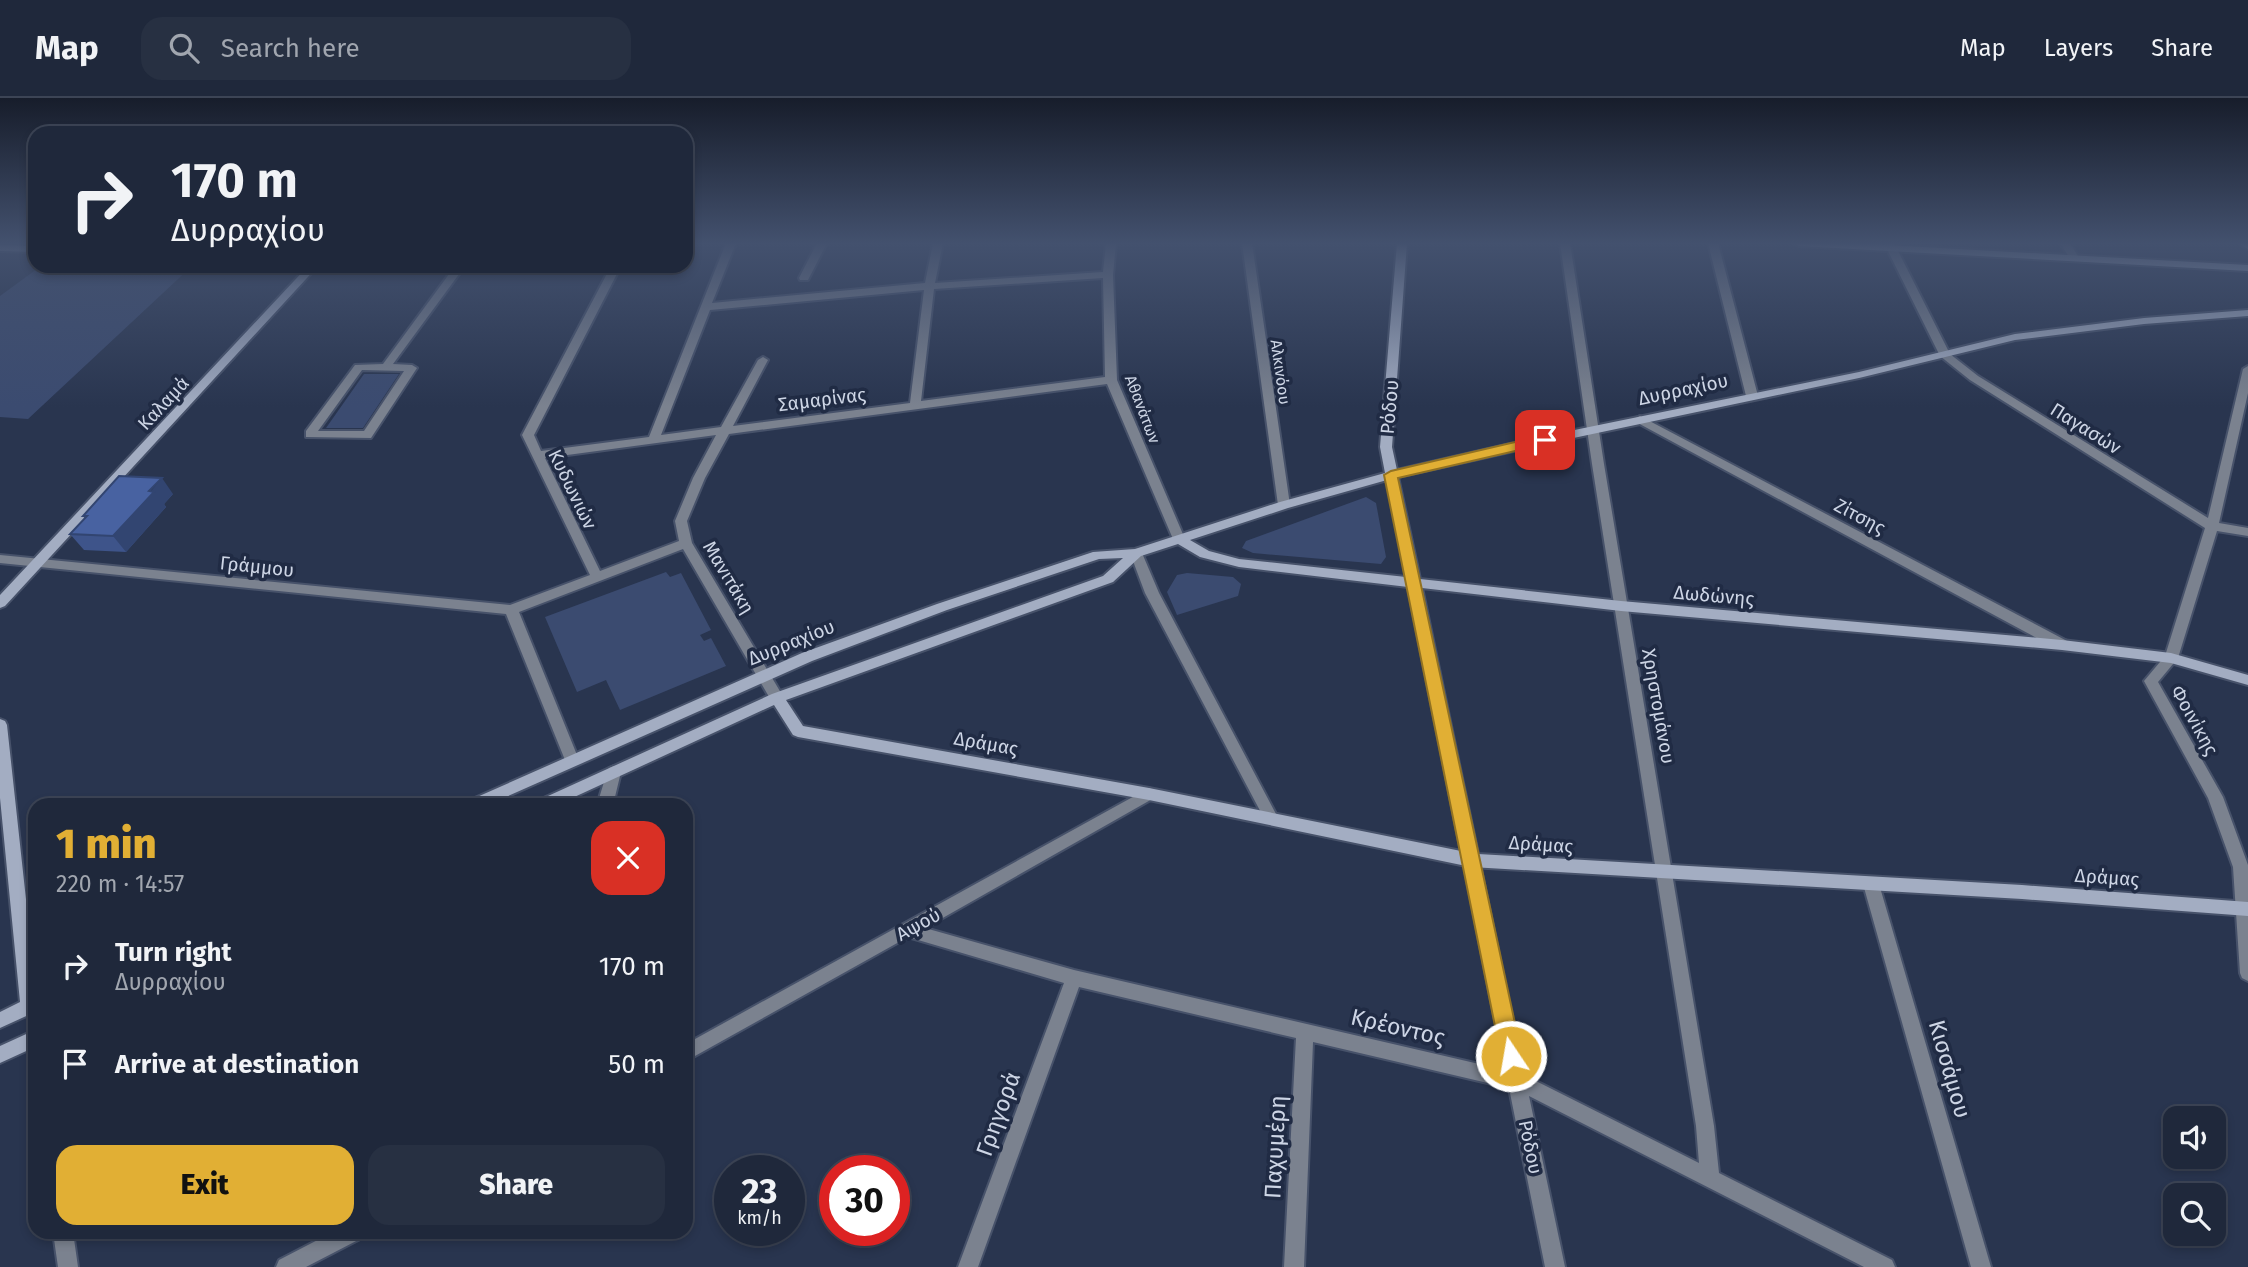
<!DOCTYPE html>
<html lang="en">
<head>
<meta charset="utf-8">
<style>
  body { margin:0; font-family:"Fira Sans",sans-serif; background:#273042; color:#f1f3f6; height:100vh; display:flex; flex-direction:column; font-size:26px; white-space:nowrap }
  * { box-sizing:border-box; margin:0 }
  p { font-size:23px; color:#a1a6af }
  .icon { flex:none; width:38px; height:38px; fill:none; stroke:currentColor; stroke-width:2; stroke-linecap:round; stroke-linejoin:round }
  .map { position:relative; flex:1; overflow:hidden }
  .panel { position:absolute; left:28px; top:700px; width:665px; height:441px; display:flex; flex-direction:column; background:#1f283b; border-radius:21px; box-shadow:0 4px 10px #0003,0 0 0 2px #3c4455 }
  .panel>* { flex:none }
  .banner { position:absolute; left:28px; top:28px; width:665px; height:147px; border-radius:21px; box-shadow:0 4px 10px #0003,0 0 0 2px #3c4455; background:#1f283b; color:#f1f3f6; overflow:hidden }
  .fabs { position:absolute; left:2163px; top:1008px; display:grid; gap:14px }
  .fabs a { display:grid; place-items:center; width:63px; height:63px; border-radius:14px; background:#1f283b; box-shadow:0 4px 10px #0003,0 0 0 2px #3c4455; font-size:35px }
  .speed { position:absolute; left:714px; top:1057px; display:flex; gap:14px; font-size:35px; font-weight:700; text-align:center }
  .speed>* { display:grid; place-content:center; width:91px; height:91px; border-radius:50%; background:#1f283b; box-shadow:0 4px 10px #0003,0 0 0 2px #3c4455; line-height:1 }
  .speed small { font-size:18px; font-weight:400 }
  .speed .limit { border:10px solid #d22; background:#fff; color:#111 }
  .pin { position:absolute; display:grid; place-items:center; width:60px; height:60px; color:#fff; margin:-30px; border-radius:14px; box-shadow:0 4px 10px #0006 }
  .me { position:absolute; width:77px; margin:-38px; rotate:348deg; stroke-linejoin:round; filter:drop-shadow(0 0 5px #0008) }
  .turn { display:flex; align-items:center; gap:24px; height:147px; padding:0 28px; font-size:32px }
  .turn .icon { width:91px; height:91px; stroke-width:2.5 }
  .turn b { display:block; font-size:49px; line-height:60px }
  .round { display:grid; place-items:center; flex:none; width:74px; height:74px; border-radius:21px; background:#273042 }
  .headline { display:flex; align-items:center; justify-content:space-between; height:119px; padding:0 28px }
  h1 { font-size:42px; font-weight:800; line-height:52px; color:#e1af34 }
  .primary-button { display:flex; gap:14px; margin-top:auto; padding:14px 28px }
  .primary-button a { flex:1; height:80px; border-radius:21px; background:#e1af34; color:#111; font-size:28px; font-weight:800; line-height:80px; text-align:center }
  .primary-button a+a { background:#273042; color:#f1f3f6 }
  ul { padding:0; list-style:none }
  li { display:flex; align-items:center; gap:21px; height:98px; padding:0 28px }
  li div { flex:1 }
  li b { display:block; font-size:26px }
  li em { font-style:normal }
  header { display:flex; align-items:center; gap:42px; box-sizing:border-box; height:98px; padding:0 35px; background:#1f283b; border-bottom:2px solid #3c4455 }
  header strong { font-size:33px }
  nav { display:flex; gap:38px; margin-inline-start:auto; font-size:24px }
  .search { width:490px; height:63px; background:#273042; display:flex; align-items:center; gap:18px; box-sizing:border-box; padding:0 24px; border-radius:21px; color:#a1a6af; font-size:26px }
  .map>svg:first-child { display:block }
  .green { fill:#3b4b70 }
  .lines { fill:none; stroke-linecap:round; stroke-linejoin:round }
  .street-casing { stroke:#47526a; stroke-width:4 }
  .secondary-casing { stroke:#47526a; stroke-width:4 }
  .street { fill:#7b828f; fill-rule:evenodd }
  .secondary { fill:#a3adc2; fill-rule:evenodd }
  .wall { fill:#3e548a }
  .shaded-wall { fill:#324571 }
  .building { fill:#4862a1; stroke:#324571; stroke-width:2 }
  .route { fill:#e1af34; stroke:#927222; stroke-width:2 }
  .labels { text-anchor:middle; stroke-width:7; stroke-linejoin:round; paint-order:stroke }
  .far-street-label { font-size:16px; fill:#cdd5e5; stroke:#202b44 }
  .street-label { font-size:19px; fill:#cdd5e5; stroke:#202b44 }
  .near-street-label { font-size:23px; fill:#cdd5e5; stroke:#202b44 }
</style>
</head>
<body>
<header>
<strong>Map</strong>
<div class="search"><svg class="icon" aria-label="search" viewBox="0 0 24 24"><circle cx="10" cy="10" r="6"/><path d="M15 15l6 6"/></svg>Search here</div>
<nav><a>Map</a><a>Layers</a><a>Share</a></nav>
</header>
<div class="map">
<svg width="2248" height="1169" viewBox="0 0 2248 1169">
  <rect width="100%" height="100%" fill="#29354f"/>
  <path class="green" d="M41,168h151l-164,153 -28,-2v-121z
    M364,276h35l-36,54h-37z
    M1366,399l10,6 10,54 -5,7 -128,-11 -11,-5 4,-7z
    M666,474l4,5 11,-4 30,57 -11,5 4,6 7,-3 15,28 -106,44 -14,-30 -29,12 -32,-75z
    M1187,475l46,4 8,7 -3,12 -61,19 -10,-23 10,-17z"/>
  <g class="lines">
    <defs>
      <path id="street" d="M726,145h10l-24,60 213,-20 8,-40h10l-8,40 168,-11 3,-29h10l-3,32 4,105 68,159 -2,3h-8l-2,-3 -66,-155 -378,50 -24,44 -18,43 5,22 92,155 -2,4h-10l-89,-153 -164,63 60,148 -2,4h-10l-2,-4 -59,-146 -506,-51v-8l510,50 80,-30 -68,-140 89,-169h10l-87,169 7,16 108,-14zM1103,180l2,99 -184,24 13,-112zM924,192l-14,113 -177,23 35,-66 -5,-3 -5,3 -37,67 -60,8 49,-125zM716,337l-23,43 -18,43 4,20 -79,30 -55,-113z
        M817,145h10l-19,37h-8l-1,-2z
        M1242,145h10l38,262 -6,4 -6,-4z
        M1560,145h10l34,221 110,662 5,47 173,87 3,7h-31l-335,-171 36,171h-20l-36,-179 -196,-46 -9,225h-20l12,-229 -217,-51 -101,280h-20l106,-284 -156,-46 -222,124v-17l463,-256 5,2 3,4 -3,4 -229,130 149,42 431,100 -42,-210 2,-5 6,-2 6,2 2,5 45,215 175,88 -3,-37 -104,-662z
        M1708,145h10l40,153 -2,2 -4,1 -6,-3z
        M1884,145h10l56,111 28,22 230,142 35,-149 5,-3v27l-29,130 29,5v8l-31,-5 -39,127 -20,24 65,115 25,68v116l-6,-3 -2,-5 -7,-106 -25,-69 -64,-117 21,-25 40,-128 -235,-148 -30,-24z
        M2060,145h10l9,15 -2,2h-6z
        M455,168h10l-72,98 19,1 5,3 -46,70 -65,-1v-6l49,-66 28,-1zM362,272l42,1 -40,60h-46z
        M1640,318l427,225 2,4 -2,4h-10l-421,-227v-4z
        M1136,451l6,4 17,40 117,221 3,4 -3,4 -5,2 -5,-2 -121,-229 -15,-40z
        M614,668l5,2 2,4 -8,33h-16l10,-33 2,-4z
        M1871,779l6,2 2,5 112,383h-20l-108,-383 2,-5z
        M53,1134h20l5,35h-20z
        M333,1134h30l-3,7 -54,28h-30l3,-7z"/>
      <path id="secondary" d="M1397,145h10l-15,204 5,23 148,-34 314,-64 156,-38 129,-16 104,-8v6l-104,8 -129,16 -156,38 -314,66 -147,33 22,102 201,22 441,39 109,13 77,22v10l-77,-22 -109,-13 -441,-39 -199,-23 56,266 544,31 226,17v14l-226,-17 -551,-32 -322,-67 -351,-63 -5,-2 -19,-30 -217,100h-23l3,-4 235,-107 331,-118 20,-18 -24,1 -152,51 -135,51 -324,144h-23l3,-4 334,-148 135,-49 156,-52 42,-3 145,-47 105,-29 -5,-26zM1387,382l19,97 -167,-18 -30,-8 -19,-11 98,-32zM1178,446l22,13 39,10 169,20 53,264 -312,-63 -346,-62 -17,-26 327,-118 28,-26z
        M1794,145h57l397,22v6l-449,-25z
        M2238,145h10v6z
        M0,147l35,1v6l-35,-1z
        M308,168h10l-313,340 -5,2v-13z
        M0,621l5,2 2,4 28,257v30l-35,16v-16l20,-10 -20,-204z
        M35,932v17l-35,16v-17z"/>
    </defs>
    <use href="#street" class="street-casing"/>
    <use href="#secondary" class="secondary-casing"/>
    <use href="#street" class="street"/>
    <use href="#secondary" class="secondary"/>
  </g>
  <path class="wall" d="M173,396l-9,10 2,3 -40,45 -42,-2 -14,-16 15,-15 -2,-3z"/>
  <path class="shaded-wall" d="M162,380l11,16 -9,10 2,3 -40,45 -13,-16z"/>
  <path class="building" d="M119,378l43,2 -13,13 5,1 -41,44 -43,-2 17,-18h-4z"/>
  <linearGradient id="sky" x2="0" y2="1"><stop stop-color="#171d2b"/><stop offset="0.47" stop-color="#43516e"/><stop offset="1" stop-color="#43516e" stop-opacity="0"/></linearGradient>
  <rect width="2248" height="309" fill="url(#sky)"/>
  <path class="route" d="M1545,337l5,2v6l-152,35 124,578 -3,7 -8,3 -7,-3 -3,-7 -117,-581 7,-4z"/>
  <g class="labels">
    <g class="far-street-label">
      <text transform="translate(1281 274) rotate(82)" y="6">Αλκινόου</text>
      <text transform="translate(1143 311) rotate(69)" y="6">Αθανάτων</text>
    </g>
    <g class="street-label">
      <text transform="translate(1683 291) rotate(-12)" y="7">Δυρραχίου</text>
      <text transform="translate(822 301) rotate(-7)" y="7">Σαμαρίνας</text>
      <text transform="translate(163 305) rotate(-47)" y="7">Καλαμά</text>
      <text transform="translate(1389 309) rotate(-85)" y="7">Ρόδου</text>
      <text transform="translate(2086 330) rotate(32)" y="7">Παγασών</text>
      <text transform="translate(573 391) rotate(64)" y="7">Κυδωνιών</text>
      <text transform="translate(1860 418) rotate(28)" y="7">Ζίτσης</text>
      <text transform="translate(257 468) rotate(6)" y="7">Γράμμου</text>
      <text transform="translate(729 479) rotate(59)" y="7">Μανιτάκη</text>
      <text transform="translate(1714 497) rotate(5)" y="7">Δωδώνης</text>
      <text transform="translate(791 544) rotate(-22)" y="7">Δυρραχίου</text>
      <text transform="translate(1659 608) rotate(80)" y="7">Χρηστομάνου</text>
      <text transform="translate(2195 622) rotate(61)" y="7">Φοινίκης</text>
      <text transform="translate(986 645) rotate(10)" y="7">Δράμας</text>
      <text transform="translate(1541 746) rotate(4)" y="7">Δράμας</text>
      <text transform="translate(2107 779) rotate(4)" y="7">Δράμας</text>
      <text transform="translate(918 826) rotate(-29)" y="7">Αψού</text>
      <text transform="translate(1531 1049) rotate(78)" y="7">Ρόδου</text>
    </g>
    <g class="near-street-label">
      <text transform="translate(1398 929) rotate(13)" y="8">Κρέοντος</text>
      <text transform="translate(1950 971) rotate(74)" y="8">Κισσάμου</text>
      <text transform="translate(998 1016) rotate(-70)" y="8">Γρηγορά</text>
      <text transform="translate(1275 1049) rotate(-87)" y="8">Παχυμέρη</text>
    </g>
  </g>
</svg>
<div class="fabs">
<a><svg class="icon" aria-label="sound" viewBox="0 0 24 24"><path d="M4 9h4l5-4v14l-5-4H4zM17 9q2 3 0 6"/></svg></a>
<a><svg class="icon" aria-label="search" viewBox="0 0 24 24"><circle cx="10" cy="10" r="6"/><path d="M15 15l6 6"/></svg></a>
</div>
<div class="speed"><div>23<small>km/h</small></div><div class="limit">30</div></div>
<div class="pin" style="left:1545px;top:342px;background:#d93025"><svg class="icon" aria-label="arrive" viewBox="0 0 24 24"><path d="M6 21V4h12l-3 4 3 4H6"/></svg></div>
<svg class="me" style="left:1511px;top:958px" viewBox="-20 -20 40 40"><circle r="17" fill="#e1af34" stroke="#fff" stroke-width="3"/><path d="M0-11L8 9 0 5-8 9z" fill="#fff"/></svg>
<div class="banner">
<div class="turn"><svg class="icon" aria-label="right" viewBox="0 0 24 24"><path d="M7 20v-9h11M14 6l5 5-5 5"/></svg><div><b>170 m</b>Δυρραχίου</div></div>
</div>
<section class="panel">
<div class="headline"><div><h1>1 min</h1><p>220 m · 14:57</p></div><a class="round" style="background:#d93025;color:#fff"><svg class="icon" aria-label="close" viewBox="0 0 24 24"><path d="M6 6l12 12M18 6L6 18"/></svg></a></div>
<ul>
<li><svg class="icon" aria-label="right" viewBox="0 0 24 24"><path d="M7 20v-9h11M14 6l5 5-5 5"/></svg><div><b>Turn right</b><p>Δυρραχίου</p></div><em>170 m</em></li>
<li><svg class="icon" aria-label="arrive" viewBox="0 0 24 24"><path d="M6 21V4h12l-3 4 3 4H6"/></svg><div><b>Arrive at destination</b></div><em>50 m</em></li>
</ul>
<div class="primary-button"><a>Exit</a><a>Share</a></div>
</section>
</div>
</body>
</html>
